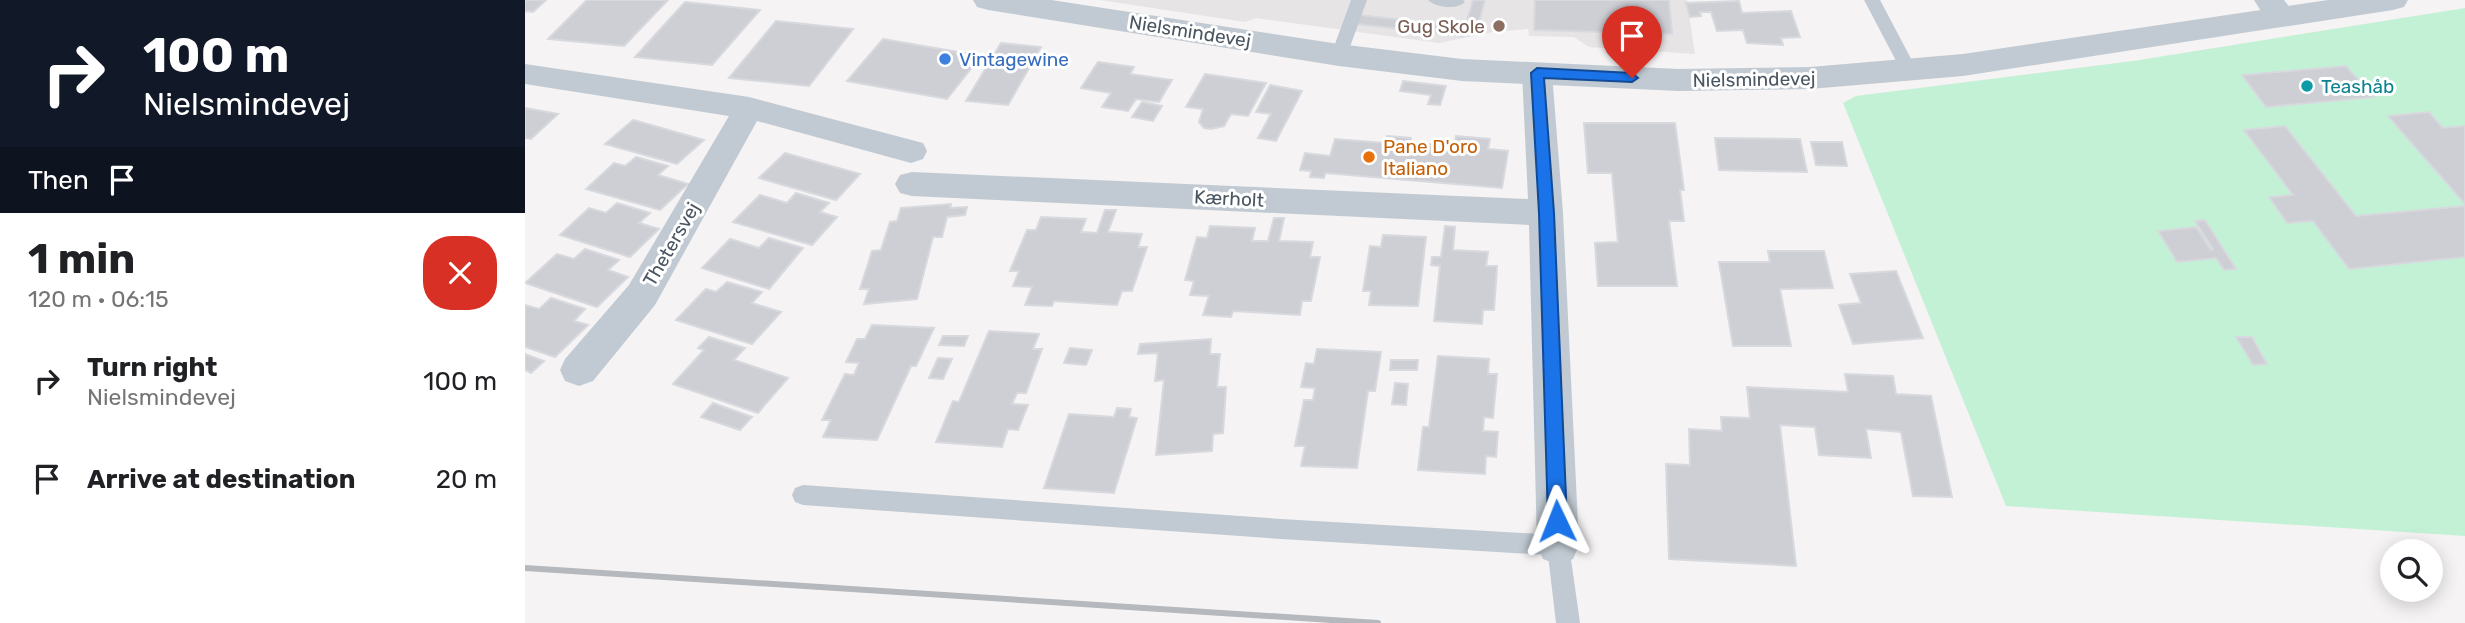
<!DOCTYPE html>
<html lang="en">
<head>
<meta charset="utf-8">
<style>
  body { margin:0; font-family:Rubik,sans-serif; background:#f2f2f2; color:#202124; height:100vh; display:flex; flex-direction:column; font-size:26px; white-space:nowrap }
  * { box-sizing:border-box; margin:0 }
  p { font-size:23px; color:#757577 }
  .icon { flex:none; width:38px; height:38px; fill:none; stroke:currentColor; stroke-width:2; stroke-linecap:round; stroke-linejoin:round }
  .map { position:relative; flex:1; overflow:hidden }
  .panel { display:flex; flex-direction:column; background:#fff; width:525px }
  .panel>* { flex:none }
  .top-card { background:#111827; color:#fff; overflow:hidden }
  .fabs { position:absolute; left:1855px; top:539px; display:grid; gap:14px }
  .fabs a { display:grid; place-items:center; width:63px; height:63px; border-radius:50%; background:#fff; box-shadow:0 4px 18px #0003; font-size:35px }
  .pin { position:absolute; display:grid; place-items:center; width:60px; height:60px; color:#fff; margin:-72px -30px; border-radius:50% 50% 50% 0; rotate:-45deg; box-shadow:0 0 7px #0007 }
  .pin .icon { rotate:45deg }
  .me { position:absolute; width:77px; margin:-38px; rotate:358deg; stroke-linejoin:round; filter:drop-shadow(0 0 5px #0008) }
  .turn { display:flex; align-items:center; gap:24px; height:147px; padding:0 28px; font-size:32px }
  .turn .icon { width:91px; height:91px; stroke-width:2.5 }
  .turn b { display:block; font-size:49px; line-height:60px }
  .then { display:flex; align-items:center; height:66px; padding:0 28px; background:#0003; gap:14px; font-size:26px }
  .round { display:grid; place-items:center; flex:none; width:74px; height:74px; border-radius:28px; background:#f2f2f2 }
  .headline { display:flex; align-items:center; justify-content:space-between; height:119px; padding:0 28px }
  h1 { font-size:42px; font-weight:700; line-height:52px }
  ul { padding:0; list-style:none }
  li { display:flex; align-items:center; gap:21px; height:98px; padding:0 28px }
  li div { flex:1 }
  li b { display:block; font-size:26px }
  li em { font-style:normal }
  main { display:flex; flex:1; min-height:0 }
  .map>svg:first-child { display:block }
  .education { fill:#e6e4e5 }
  .green { fill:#c3f1d5 }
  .building { fill:#cdcfd5; stroke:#d7d9de; stroke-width:2 }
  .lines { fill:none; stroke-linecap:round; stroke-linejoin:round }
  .service { fill:#c1cad2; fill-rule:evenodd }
  .minor { fill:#c1cad2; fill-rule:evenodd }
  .tertiary { fill:#c1cad2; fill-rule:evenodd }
  .rail { stroke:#b5b8bd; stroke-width:6 }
  .route { fill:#1a73e8; stroke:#114b97; stroke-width:2 }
  .education-dot { fill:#8d6e63; stroke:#fff; stroke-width:2.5 }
  .shop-dot { fill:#3f7fe0; stroke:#fff; stroke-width:2.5 }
  .culture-dot { fill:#0f9aa8; stroke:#fff; stroke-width:2.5 }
  .food-dot { fill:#e8710a; stroke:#fff; stroke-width:2.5 }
  .labels { text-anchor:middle; stroke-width:6; stroke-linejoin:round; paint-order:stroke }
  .education-label { font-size:19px; fill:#785e54; stroke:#fff; text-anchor:end }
  .street-label { font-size:19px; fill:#4a5661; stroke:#fff }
  .shop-label { font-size:19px; fill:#366cbe; stroke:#fff; text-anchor:start }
  .culture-label { font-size:19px; fill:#0d838f; stroke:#fff; text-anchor:start }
  .food-label { font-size:19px; fill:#c56008; stroke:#fff; text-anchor:start }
</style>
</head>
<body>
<main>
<section class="panel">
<div class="top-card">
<div class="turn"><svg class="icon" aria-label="right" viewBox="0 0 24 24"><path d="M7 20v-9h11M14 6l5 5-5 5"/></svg><div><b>100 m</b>Nielsmindevej</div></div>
<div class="then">Then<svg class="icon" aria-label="arrive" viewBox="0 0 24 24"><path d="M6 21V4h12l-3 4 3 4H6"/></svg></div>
</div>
<div class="headline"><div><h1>1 min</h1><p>120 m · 06:15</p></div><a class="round" style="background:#d93025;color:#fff"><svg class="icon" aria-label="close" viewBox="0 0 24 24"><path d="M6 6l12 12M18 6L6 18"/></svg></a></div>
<ul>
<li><svg class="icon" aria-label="right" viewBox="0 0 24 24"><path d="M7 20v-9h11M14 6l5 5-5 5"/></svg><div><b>Turn right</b><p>Nielsmindevej</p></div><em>100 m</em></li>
<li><svg class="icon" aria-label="arrive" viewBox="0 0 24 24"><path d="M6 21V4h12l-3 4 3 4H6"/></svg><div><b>Arrive at destination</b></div><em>20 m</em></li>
</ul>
</section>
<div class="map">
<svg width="1940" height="623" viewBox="0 0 1940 623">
  <rect width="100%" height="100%" fill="#f5f3f3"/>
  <path class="education" d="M575,0h587l8,54 -106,-7 -15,-10 -45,-1 -1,-7 -35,3 -54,11 -183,-25 -11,4z"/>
  <path class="green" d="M1940,8v528l-459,-30 -163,-403 13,-7 277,-35z"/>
  <path class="building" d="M0,0h21l-13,12 -8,-1z
    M62,0h81l-44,46 -76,-7z
    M948,0h12l-8,29 -11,-1 -3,8 -106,-12 3,-9 105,12z
    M1010,0h134l3,34 -138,-4z
    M1214,1l3,12 49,-2 9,26 -19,1 2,7 -36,-2 -4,-13 -26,1 -6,-19h-11l1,4 -11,1 -4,-14z
    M160,2l75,8 -48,55 -77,-8z
    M251,21l77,8 -44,57 -80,-8z
    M358,39l98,17 -34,43 -100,-18z
    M476,43l40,4 -33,58 -42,-4z
    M573,62l36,5 -4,7 42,6 -13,22 -23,-3 -8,12 -26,-4 9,-14 -30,-5z
    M1821,66l28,31 -108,10 -24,-32z
    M680,74l61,9 -18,33 -17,-2 -7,12 -13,3 -7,-1 -5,-6 4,-13 -17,-2z
    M878,81l43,5 -6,19 -12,-1 3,-9 -31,-4z
    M745,85l32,6 -26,50 -18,-3 13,-24 -15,-2z
    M617,102l20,4 -9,15 -21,-4z
    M0,108l33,6 -27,25 -6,-1z
    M1904,112l14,16 22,-2v78l-77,-88z
    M108,120l71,20 -27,24 -72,-20z
    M1059,123h91l9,67h-4l4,31h-15l8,65h-79l-3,-43 23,-1 -6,-69h-24z
    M1760,126l71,90 109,-10v51l-116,12 -36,-48 -26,2 -18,-26 24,-2 -49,-65z
    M862,136l24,2v5l43,3 2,-10 34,3 -2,10 20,2 -6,37 -177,-15 -1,5 -14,-1 1,-6 -11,-1 5,-17 25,3 5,-17 50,4z
    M1190,138l85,1 7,33 -88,-2z
    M1286,142h31l5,24 -31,-1z
    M260,153l75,21 -24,26 -77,-22z
    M111,157l32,9 -10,9 30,9 -28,26 -74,-21 28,-26 11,3z
    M271,193l33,10 -9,9 17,5 -25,28 -79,-23 27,-27 27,8z
    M92,203l33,10 -11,10 20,6 -29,28 -70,-22 29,-27 17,5z
    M426,204l-1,4 17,-1 -2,8 -18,2 -5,20h-9l-16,62 -53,5 5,-15h-9l12,-38 9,-1 9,-28 7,-1 4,-13z
    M580,210h11l-8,22 34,2 -4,13h9l-15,44h-10l-5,14 -63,-4 -2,5 -27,-1 7,-18 -19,-1 6,-15h-9l17,-41h9l5,-13 45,2 -5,13 16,1z
    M749,218h10l-5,23 34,1 -3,15h10l-9,44h-9l-2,14 -67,-4 -2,6 -28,-2 6,-19 -19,-1 4,-14 -9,-1 12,-43 10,1 3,-12 45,2 -3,13h16z
    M1680,220l31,49 -12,1 -8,-12 -39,4 -19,-31 38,-4 15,23 2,-1 -18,-28z
    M920,226l10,1 -2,23 35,2 -2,14h11l-3,44h-11l-1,14 -48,-3 6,-55 -9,-1 1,-8h9z
    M858,235l43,2 -8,69 -49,-1 2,-14h-8l7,-45 11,1z
    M244,238l34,10 -34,41 -67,-21 28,-29 29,9z
    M60,249l34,11 -11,10 20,7 -31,30 -72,-24 32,-29 17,5z
    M1243,251h56l9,37 -53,1 11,57h-58l-14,-84h51z
    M1371,271l27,67 -70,6 -14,-39 22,-2 -11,-29z
    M202,282l35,10 -10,11 29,9 -29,32 -76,-24 30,-31 10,3z
    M26,298l34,11 -11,12 14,4 -33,32 -30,-10v-42l14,4z
    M347,325l62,3 -18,38h-5l-34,74 -54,-3 8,-17h-9l23,-46 9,1 5,-12 -13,-1 11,-23h8z
    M464,331l50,3 -6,15h9l-16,44h-9l-5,11 16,1 -10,25 -10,-1 -6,18 -66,-5 17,-41 6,1z
    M418,336h25l-4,10 -25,-1z
    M184,337l36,11 -11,12 54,18 -30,35 -85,-29 31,-34 -6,-2z
    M1711,337h16l15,27 -14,1z
    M686,339l-1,15h10l-3,33h9l-3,46 -10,1 -1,17 -56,4 8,-75 -9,1 3,-28 -20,1 2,-10z
    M545,348l22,2 -6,15 -22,-2z
    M792,349l64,3 -6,39h-7l-11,77 -56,-2 4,-20h-10l9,-46h9l2,-12 -14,-1 5,-24 8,1z
    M0,354l19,7 -13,12 -6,-3z
    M913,356l51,3 -1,15h9l-4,44 -9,-1 -1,14 15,1 -2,25 -10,-1 -1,18 -67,-4 5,-43h6z
    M413,358l14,1 -9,20 -14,-1z
    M866,360h27l-1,10h-27z
    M1320,374l48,2 3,18 35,2 21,101 -39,-1 -12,-64 -35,-3 5,29 -52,-3 -4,-28 -35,-2 16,141 -127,-7 -3,-95 24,1 -1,-36 33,2 -1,-14 29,1 -3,-31 101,5z
    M870,383l13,1 -2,21 -14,-1z
    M188,403l39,14 -12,13 -39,-13z
    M592,408l14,1 -2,8 8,1 -23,75 -70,-5 25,-74 45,3z"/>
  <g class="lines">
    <path class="service" d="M826,0h16l-20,55 -8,5 -8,-5z
      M903,0h35l2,2c-8,8 -29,6 -37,-2z
      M1339,0h16l37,70 -2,4h-12z
      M278,485l478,34 277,16 8,3 3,7 11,78h-24l-8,-68 -267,-16 -478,-34 -8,-3 -3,-7 3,-7z"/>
    <path class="minor" d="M1729,0h30l13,17 -5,7c-20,5 -28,-8 -38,-24z
      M1012,63l11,3 4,7 11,140 16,332 -6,14 -15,6 -15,-6 -6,-14 -8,-320 -617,-29 -12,-3 -5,-9 5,-9 12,-3 616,27 -6,-126 4,-7z
      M0,64l224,33 174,46 4,8 -4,8 -12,4 -154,-42 -102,184 -62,76 -14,5 -14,-5 -5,-11 5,-11 64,-74 100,-169 -204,-32z"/>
    <path class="tertiary" d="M448,0h78l288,44 123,15 217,10 131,-2 153,-13 365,-54h80l-4,7 -11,3 -430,66 -153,13 -131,2 -217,-10 -123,-15 -351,-56 -11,-3z"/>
    <path class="rail" d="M0,568l853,55"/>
  </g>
  <path class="route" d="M1012,68l95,5 6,5 -6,4 -88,-4 10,135 13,308 -3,6 -7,3 -6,-3 -3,-6 -9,-308 -8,-140z"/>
  <circle class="education-dot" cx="974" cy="26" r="7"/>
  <circle class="shop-dot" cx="420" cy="59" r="7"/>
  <circle class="culture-dot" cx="1782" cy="86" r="7"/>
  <circle class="food-dot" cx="844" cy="157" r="7"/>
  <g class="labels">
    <g class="education-label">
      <text x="960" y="33">Gug Skole</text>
    </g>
    <g class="street-label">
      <text transform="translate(665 31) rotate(9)" y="7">Nielsmindevej</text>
      <text transform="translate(1229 79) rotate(-1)" y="7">Nielsmindevej</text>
      <text transform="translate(704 198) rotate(3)" y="7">Kærholt</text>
      <text transform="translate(146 244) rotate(-60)" y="7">Thetersvej</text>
    </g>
    <g class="shop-label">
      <text x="434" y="66">Vintagewine</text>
    </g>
    <g class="culture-label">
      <text x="1796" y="93">Teashåb</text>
    </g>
    <g class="food-label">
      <text x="858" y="153">Pane D'oro<tspan x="858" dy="22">Italiano</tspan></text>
    </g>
  </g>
</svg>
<div class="fabs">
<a><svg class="icon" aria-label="search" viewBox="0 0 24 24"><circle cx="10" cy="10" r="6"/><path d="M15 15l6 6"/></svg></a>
</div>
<div class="pin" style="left:1107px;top:78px;background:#d93025"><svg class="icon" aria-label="arrive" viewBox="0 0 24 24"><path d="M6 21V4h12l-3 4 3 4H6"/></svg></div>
<svg class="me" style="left:1032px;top:521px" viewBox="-20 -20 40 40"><path d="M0-17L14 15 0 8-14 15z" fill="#1a73e8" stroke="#fff" stroke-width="4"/></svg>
</div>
</main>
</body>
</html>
